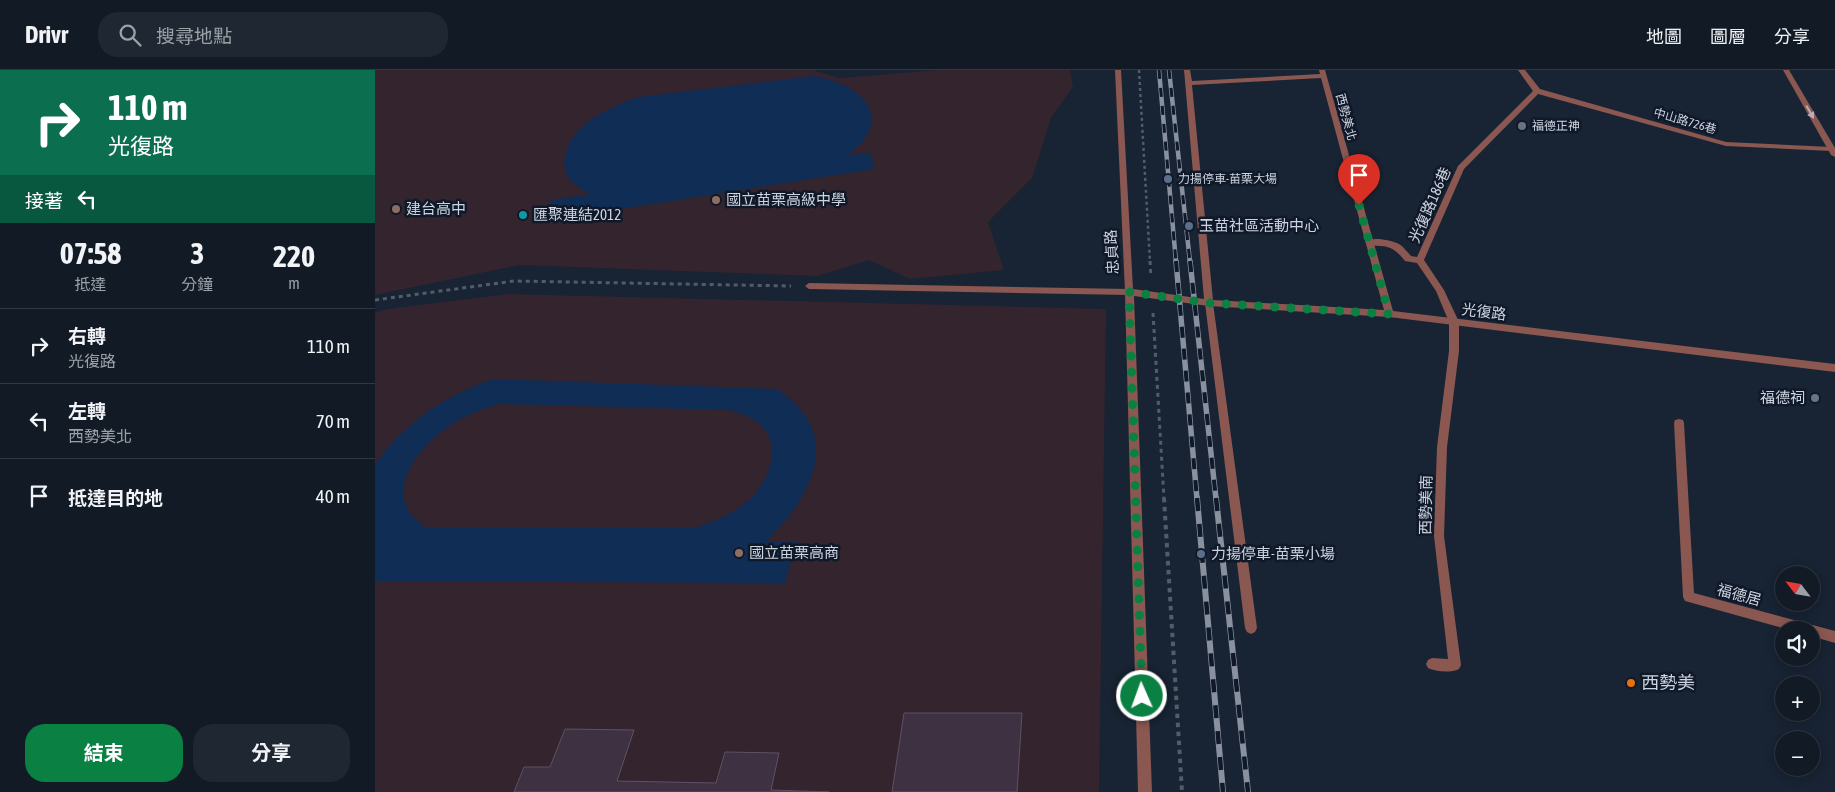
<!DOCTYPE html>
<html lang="zh-TW">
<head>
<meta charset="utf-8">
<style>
  body { margin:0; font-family:"Asap Condensed","Noto Sans TC",sans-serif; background:#1f2732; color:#f1f3f6; height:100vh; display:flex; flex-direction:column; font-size:19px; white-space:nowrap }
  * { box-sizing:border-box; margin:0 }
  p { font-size:16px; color:#9ca1a7 }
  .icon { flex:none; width:28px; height:28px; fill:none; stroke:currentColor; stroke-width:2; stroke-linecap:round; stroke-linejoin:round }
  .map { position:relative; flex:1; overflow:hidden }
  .details { display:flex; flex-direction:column; background:#121a26; width:375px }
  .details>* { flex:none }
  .guide { background:#0b6e4f; color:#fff; overflow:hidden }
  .needle { width:32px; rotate:301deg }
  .tools { position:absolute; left:1400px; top:496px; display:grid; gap:10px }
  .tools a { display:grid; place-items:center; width:45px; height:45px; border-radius:50%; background:#121a26; box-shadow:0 2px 12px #0003,0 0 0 1px #313843; font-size:25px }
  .pin { position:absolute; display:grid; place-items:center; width:42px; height:42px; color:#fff; margin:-51px -21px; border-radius:50% 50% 50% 0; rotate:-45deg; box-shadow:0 0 5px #0007 }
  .pin .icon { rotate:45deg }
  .me { position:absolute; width:55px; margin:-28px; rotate:358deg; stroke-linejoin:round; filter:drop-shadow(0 0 4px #0008) }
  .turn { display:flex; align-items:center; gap:18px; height:105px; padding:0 25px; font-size:22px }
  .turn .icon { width:65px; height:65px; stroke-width:2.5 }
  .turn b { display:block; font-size:35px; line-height:42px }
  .then { display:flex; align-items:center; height:48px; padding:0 25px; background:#0003; gap:10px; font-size:19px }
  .eta { display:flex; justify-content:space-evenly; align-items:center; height:85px; text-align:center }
  .eta b { font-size:30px; font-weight:700; line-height:35px }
  .button { display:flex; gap:10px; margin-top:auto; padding:10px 25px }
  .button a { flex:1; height:58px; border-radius:20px; background:#0b8043; color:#fff; font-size:20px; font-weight:700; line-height:58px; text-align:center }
  .button a+a { background:#1f2732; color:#f1f3f6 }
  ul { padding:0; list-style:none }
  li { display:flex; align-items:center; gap:15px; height:75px; padding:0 25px; border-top:1px solid #313843 }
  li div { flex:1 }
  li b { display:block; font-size:19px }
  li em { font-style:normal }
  header { display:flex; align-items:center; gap:30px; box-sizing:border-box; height:70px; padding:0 25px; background:#121a26; border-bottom:1px solid #313843 }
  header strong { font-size:24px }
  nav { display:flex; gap:28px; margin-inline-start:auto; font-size:18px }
  .search { width:350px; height:45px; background:#1f2732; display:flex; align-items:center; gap:12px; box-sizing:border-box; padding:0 18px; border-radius:20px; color:#9ca1a7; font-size:19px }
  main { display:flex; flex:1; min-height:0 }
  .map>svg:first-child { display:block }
  .education { fill:#34242e }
  .green { fill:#102d55; fill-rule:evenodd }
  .building { fill:#3e3142; stroke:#5f5164 }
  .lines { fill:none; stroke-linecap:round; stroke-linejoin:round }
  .path-far2 { stroke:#525c6a; stroke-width:2.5; stroke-dasharray:3 3; stroke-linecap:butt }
  .path-far1 { stroke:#525c6a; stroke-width:3; stroke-dasharray:4 4; stroke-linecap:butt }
  .path { stroke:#525c6a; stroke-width:4; stroke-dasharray:4.5 4.5; stroke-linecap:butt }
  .service { fill:#8a5751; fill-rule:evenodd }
  .minor { fill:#8a5751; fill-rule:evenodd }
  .tertiary { fill:#8a5751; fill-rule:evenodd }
  .rail-far2-casing { stroke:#89919e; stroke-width:4.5 }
  .rail-far1-casing { stroke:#89919e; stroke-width:5.5 }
  .rail-casing { stroke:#89919e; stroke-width:6 }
  .rail-far2 { stroke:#0f1929; stroke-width:3; stroke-dasharray:9; stroke-linecap:butt }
  .rail-far1 { stroke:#0f1929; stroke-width:4; stroke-dasharray:11; stroke-linecap:butt }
  .rail { stroke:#0f1929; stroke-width:4.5; stroke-dasharray:13; stroke-linecap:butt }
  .oneway { fill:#b9aeb4 }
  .route { stroke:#0b8043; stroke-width:9; stroke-dasharray:0 16.2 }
  .worship-dot { fill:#6b7280; stroke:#0f1929; stroke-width:2 }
  .service-dot { fill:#5c6f8a; stroke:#0f1929; stroke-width:2 }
  .education-dot { fill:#8d6e63; stroke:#0f1929; stroke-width:2 }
  .culture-dot { fill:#0f9aa8; stroke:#0f1929; stroke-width:2 }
  .food-dot { fill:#e8710a; stroke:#0f1929; stroke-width:2 }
  .labels { text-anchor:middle; stroke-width:5; stroke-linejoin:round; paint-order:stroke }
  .far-street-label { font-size:12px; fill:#cdd4df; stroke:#0f1929 }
  .far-poi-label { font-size:12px; fill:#cdd4df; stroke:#0f1929; text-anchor:start }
  .poi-label { font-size:15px; fill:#cdd4df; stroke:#0f1929; text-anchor:start }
  .street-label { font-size:15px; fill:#cdd4df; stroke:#0f1929 }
  .near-poi-label { font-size:18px; fill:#cdd4df; stroke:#0f1929; text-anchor:start }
</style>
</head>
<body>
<header>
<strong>Drivr</strong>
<div class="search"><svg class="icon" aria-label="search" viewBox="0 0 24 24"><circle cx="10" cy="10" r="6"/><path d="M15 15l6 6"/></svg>搜尋地點</div>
<nav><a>地圖</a><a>圖層</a><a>分享</a></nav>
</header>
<main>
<section class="details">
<div class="guide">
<div class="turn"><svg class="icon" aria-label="right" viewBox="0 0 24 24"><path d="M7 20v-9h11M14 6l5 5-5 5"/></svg><div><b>110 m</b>光復路</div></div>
<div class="then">接著<svg class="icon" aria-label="left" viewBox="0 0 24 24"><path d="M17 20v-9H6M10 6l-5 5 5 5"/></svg></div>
</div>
<div class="eta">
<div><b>07:58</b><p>抵達</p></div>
<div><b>3</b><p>分鐘</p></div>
<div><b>220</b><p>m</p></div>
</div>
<ul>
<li><svg class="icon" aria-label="right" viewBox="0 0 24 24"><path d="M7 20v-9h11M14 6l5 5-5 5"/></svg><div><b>右轉</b><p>光復路</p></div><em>110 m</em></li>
<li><svg class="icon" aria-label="left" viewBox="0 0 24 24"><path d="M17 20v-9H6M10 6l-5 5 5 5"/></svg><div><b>左轉</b><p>西勢美北</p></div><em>70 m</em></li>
<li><svg class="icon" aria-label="arrive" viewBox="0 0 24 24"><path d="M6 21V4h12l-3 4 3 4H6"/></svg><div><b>抵達目的地</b></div><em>40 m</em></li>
</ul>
<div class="button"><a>結束</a><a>分享</a></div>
</section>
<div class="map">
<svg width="1460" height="722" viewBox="0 0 1460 722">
  <rect width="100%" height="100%" fill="#182333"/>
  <path class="education" d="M0,0h438l26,8 101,-8h130l3,17 -22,31 -19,60 -44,44 16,48 -94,9 -41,-19 -52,16 -298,-11 -144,30z
    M134,224l597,15 -7,483h-724v-479l12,-4z"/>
  <path class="green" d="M439,6c47,8 83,40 35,79l22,-2 3,16 -329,52 6,-21 39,-6c-6,-4 -14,-7 -19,-13 -6,-7 -8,-16 -6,-25 6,-33 46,-49 73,-59z
    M118,309l284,10c68,44 36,108 -11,152l31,1 -12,41 -410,-2v-116c29,-43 70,-69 118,-86zM124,334l230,6c13,4 28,8 36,20 16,21 2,52 -15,69 -15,14 -34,22 -53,28l-270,1c-46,-28 -16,-73 17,-98 16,-13 35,-20 55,-26z"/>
  <path class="building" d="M529,643h118l-5,79h-125z
    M190,659l69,1 -17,51 99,2 9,-31 54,1 -8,37 58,2h-315l10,-25h26z"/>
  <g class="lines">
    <path class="path-far2" d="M764,0l11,192"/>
    <path class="path-far1" d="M775,191l1,16
      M0,230l139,-19 277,5
      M778,243l11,186"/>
    <path class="path" d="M789,428l18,294"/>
    <path class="service" d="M1143,0h7l15,19 186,53 105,5 4,2 -4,2 -105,-5 -188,-52 -74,75 -40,91 20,30 15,32v29l-12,96 -3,89 17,129 -2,4c-8,4 -23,3 -31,-1l-2,-4 2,-4 4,-2 16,1 -14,-123 3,-89 12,-96v-29l-13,-31 -19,-28 -12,-2c-18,-24 -28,-9 -40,-19 7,-6 26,-2 34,2 5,3 8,8 12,12l6,1 41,-91 75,-75z
      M434,213l320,6 4,3 -4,3 -320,-6 -4,-3z
      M834,230l4,3 44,325 -2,4 -4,2 -4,-2 -2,-4 -40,-325z
      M1304,349l4,1 1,3 10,170 141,38v12l-24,-7v-6h-21l-105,-29 -2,-4 -9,-174 1,-3z"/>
    <path class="minor" d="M740,0h6l12,219 71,10 -20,-229h6l2,11 128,-7 -1,-4h6l68,241 442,53v8l-446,-55 -180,-11 -75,-10 18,496h-14l-13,-500zM946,8l63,232 -171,-10 -21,-215z"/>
    <path class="tertiary" d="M1408,0h6l46,78v9l-4,-2z"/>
    <defs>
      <path id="rail-far2" d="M784,0l17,192
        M794,0l21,192"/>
      <path id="rail-far1" d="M801,191l21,238
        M815,191l26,238"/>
      <path id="rail" d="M822,428l26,294
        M841,428l32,294"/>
    </defs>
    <use href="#rail-far2" class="rail-far2-casing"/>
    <use href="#rail-far1" class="rail-far1-casing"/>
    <use href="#rail" class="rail-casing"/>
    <use href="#rail-far2" class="rail-far2"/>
    <use href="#rail-far1" class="rail-far1"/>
    <use href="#rail" class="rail"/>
  </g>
  <defs><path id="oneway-solid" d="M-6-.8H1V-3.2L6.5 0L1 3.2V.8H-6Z" transform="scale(1.25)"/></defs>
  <use class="oneway" href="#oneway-solid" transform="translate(1435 42) rotate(60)"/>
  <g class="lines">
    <path class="route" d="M767,626l-13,-404 80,11 180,11 -30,-109"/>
  </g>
  <g class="worship-dot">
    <circle cx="1147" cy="56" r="5"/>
    <circle cx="1440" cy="328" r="5"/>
  </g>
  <g class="service-dot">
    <circle cx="793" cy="109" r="5"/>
    <circle cx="814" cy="156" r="5"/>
    <circle cx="826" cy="484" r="5"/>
  </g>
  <g class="education-dot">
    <circle cx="341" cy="130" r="5"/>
    <circle cx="21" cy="139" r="5"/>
    <circle cx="364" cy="483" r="5"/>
  </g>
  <circle class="culture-dot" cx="148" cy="145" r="5"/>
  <circle class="food-dot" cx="1256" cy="613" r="5"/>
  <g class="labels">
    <g class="far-street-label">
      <text transform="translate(971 47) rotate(75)" y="4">西勢美北</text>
      <text transform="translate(1310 51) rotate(16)" y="4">中山路726巷</text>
    </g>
    <g class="far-poi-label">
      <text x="1157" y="60">福德正神</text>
      <text x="803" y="113">力揚停車-苗栗大場</text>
    </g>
    <g class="poi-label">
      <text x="351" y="135">國立苗栗高級中學</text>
      <text x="31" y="144">建台高中</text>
      <text x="158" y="150">匯聚連結2012</text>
      <text x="824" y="161">玉苗社區活動中心</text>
      <text x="1430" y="333" text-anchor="end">福德祠</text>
      <text x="374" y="488">國立苗栗高商</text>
      <text x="836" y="489">力揚停車-苗栗小場</text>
    </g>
    <g class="street-label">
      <text transform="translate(1055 135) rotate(-66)" y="5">光復路186巷</text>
      <text transform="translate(737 182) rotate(-93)" y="5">忠貞路</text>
      <text transform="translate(1109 242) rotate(7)" y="5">光復路</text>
      <text transform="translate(1051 435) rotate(-89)" y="5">西勢美南</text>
      <text transform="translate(1364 525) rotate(15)" y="5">福德居</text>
    </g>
    <g class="near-poi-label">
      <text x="1266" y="619">西勢美</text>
    </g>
  </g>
</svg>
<div class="tools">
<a><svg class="needle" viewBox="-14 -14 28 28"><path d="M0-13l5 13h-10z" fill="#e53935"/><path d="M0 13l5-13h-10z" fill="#9ca1a7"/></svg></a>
<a><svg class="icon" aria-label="sound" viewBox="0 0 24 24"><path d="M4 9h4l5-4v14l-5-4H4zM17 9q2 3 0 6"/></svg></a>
<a>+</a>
<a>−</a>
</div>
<div class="pin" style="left:984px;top:135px;background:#d93025"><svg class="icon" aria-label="arrive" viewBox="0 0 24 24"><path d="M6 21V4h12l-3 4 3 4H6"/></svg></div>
<svg class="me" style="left:767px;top:626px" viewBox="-20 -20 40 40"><circle r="17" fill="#0b8043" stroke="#fff" stroke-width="3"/><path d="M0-11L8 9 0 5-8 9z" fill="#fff"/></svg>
</div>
</main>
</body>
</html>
